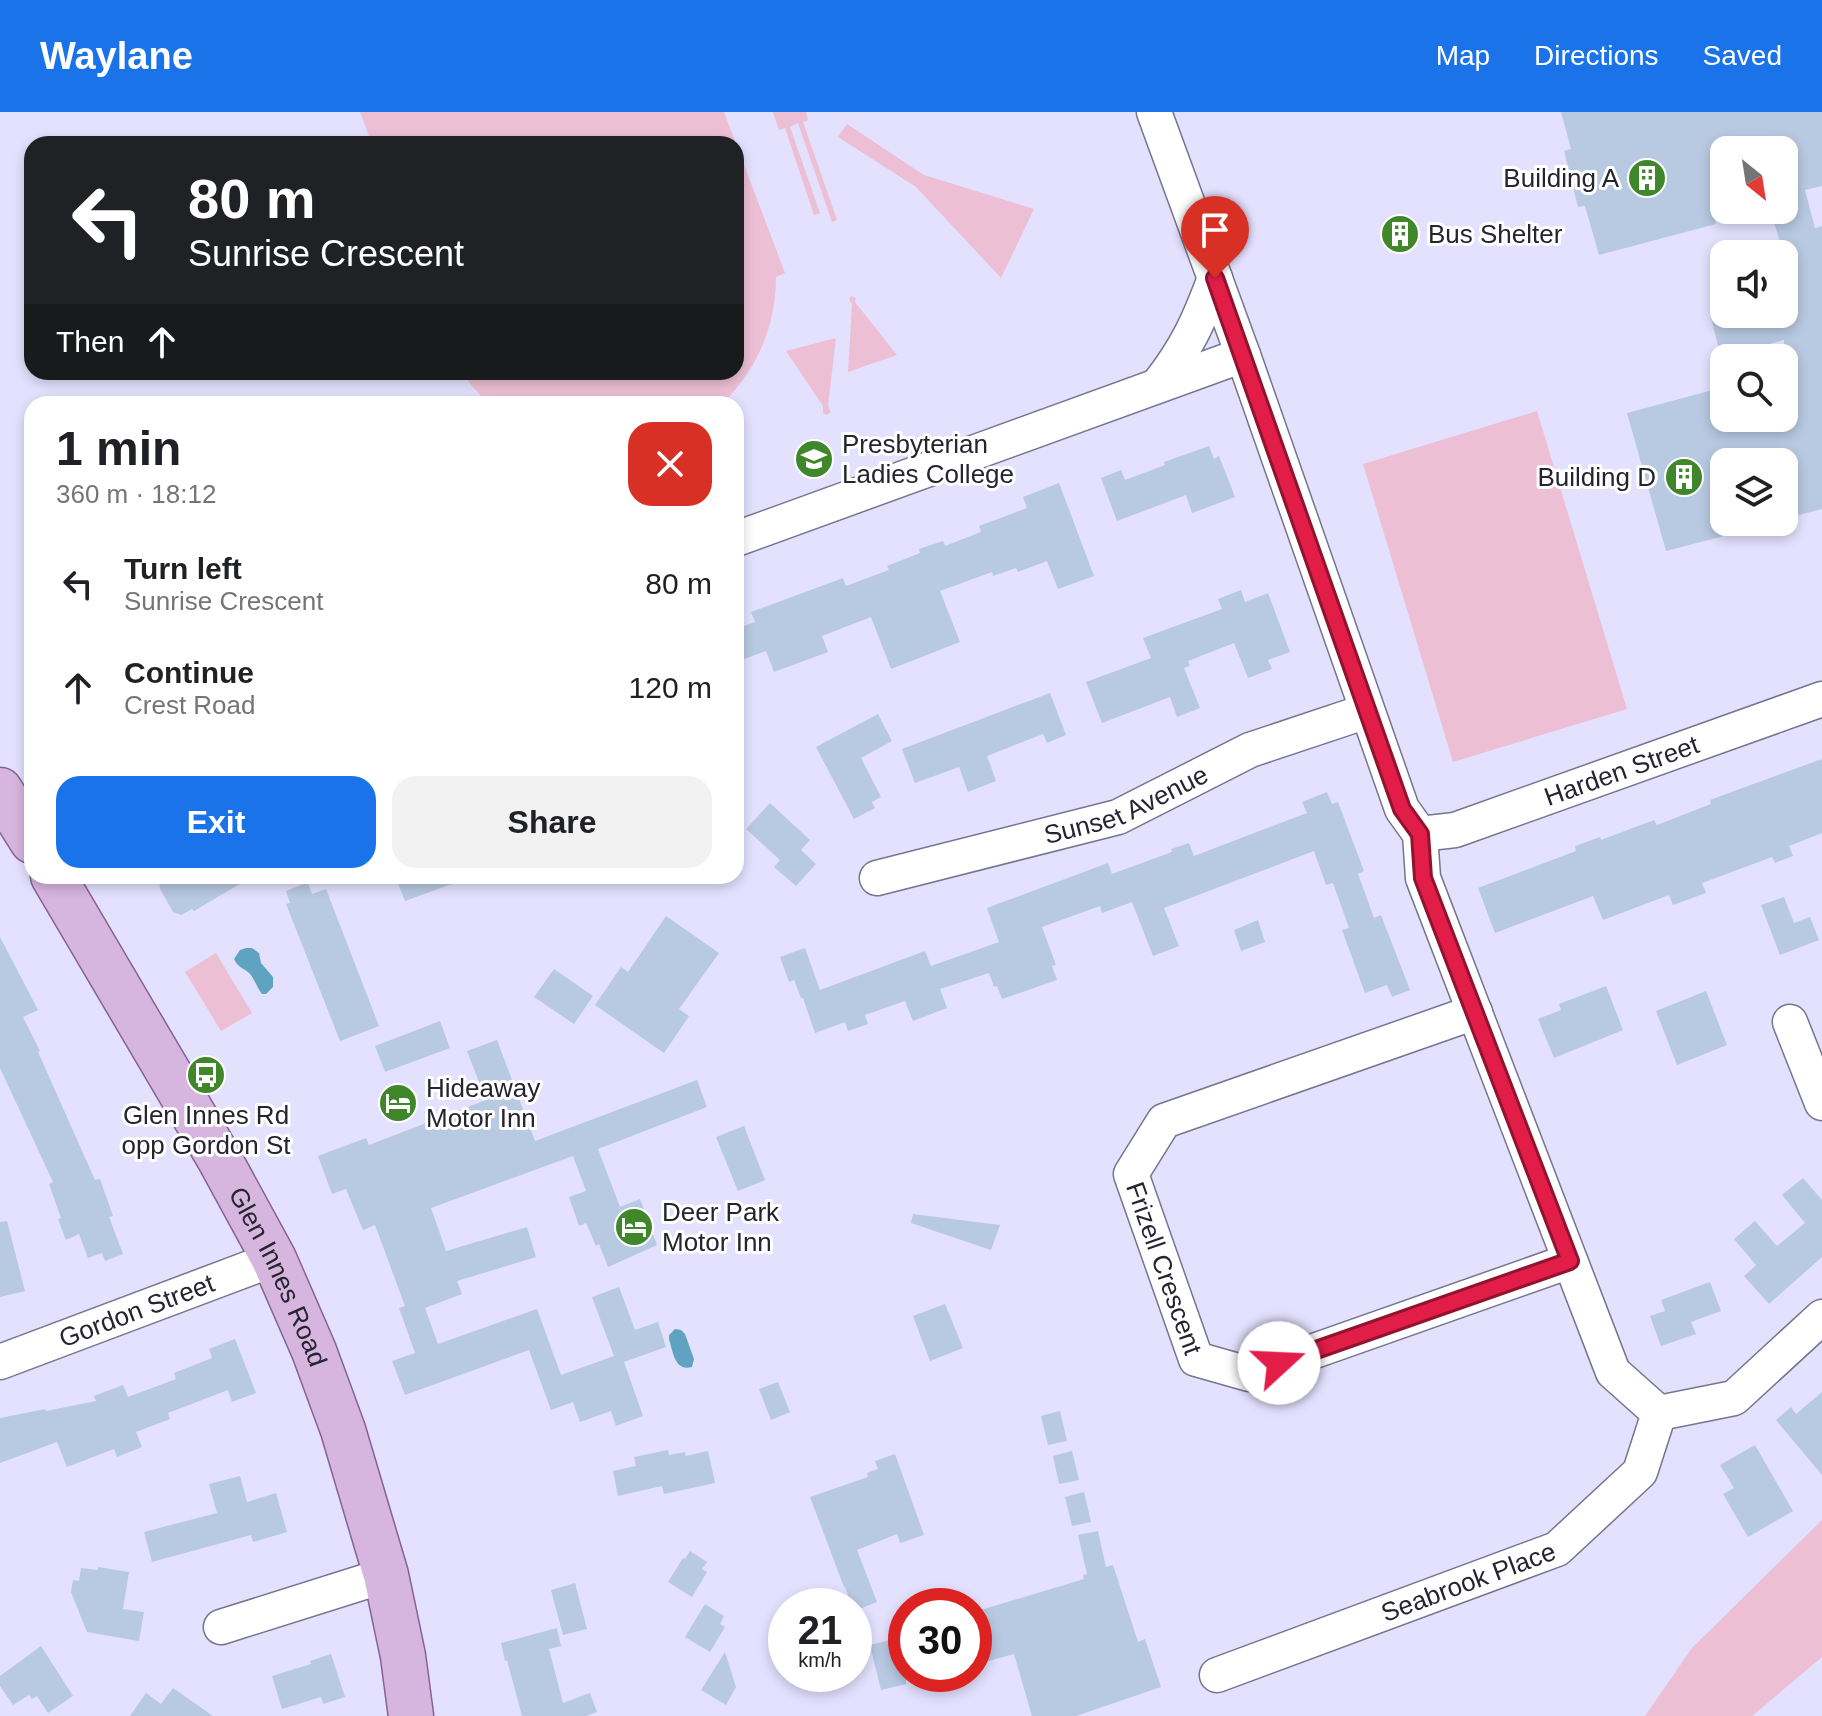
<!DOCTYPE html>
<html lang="en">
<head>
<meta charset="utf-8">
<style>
  body { margin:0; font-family:Helvetica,sans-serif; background:#f2f2f2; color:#202124; height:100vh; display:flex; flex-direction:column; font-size:30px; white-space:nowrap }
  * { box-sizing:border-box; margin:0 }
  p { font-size:26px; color:#757577 }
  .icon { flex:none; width:44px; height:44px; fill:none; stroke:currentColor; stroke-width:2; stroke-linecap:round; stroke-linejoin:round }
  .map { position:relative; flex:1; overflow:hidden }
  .side { position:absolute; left:24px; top:284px; width:720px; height:488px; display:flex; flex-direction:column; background:#fff; border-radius:24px; box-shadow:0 4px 12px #0003 }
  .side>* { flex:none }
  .top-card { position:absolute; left:24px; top:24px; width:720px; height:244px; border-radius:24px; box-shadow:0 4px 12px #0003; background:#202124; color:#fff; overflow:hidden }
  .needle { width:52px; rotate:150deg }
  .tools { position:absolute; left:1710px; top:24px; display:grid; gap:16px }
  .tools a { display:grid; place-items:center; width:88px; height:88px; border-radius:16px; background:#fff; box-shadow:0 4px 12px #0003; font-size:40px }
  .speed { position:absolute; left:768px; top:1476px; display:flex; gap:16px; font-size:40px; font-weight:700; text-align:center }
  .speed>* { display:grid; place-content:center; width:104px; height:104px; border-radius:50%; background:#fff; box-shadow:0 4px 12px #0003; line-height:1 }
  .speed small { font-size:20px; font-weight:400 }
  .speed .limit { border:12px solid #d22; background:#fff; color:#111 }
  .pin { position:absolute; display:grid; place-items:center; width:68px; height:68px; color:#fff; margin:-82px -34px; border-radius:50% 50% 50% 0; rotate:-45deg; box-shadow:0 0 8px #0007 }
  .pin .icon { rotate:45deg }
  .me { position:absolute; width:88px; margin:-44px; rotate:70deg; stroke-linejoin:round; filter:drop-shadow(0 0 6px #0008) }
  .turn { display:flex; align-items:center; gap:28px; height:168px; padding:0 32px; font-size:36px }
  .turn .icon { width:104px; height:104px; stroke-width:2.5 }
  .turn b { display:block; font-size:56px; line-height:68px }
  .then { display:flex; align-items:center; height:76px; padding:0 32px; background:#0003; gap:16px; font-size:30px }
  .round { display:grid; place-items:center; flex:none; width:84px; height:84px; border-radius:24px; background:#f2f2f2 }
  .overview { display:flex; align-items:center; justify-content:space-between; height:136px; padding:0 32px }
  h1 { font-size:48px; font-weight:800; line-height:60px }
  .cta { display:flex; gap:16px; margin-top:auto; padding:16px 32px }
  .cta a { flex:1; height:92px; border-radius:24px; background:#1a73e8; color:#fff; font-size:32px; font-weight:800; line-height:92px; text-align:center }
  .cta a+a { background:#f2f2f2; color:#202124 }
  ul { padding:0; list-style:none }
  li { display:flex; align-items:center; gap:24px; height:104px; padding:0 32px }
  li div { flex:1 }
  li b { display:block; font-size:30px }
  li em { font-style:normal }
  header { display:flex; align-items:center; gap:48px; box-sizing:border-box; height:112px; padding:0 40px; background:#1a73e8; color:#fff }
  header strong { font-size:38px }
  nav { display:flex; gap:44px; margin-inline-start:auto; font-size:28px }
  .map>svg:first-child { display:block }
  .green { fill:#edbfd4 }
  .water { fill:#60a3c1 }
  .building { fill:#b8c9e2 }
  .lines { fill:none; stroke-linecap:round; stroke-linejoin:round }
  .minor-casing { stroke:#76748e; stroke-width:37 }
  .major-casing { stroke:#866293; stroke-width:47 }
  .minor { stroke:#fff; stroke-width:34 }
  .major { stroke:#d6b5df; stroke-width:44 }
  .route-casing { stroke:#92132f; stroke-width:20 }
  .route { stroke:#e11d48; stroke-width:14 }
  .labels { text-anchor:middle; stroke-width:6; stroke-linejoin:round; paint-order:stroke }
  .poi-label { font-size:26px; fill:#25242f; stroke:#fff; text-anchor:start }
  .street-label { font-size:26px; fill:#25242f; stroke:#fff }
</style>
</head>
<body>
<header>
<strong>Waylane</strong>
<nav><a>Map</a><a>Directions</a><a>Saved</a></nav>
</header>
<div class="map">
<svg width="1822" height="1604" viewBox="0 0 1822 1604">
  <rect width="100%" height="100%" fill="#e3e1fe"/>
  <path class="green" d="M360,0h364l61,161 -9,4c0,49 -19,93 -54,127h-233l-17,-18 -10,-14h274v-228h-364z
    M773,0h33l2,8 -5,2 34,98 -5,2 -34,-99 -8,4 30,86 -6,2 -29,-87 -6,2z
    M847,12l77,51 110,34 -33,69 -85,-91 -78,-50z
    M851,184l5,2 -1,4 42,53 -49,17 4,-68 -3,-5z
    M836,226l-8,68 3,6 -4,3 -4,-2v-7l-37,-55z
    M1537,299l90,298 -174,53 -90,-298z
    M216,841l36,60 -31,18 -36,-59z
    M1822,1408v137l-70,59h-107l47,-68z"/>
  <path class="water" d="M246,836h6l7,5 2,10 12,14v10l-7,7h-4c-5,-6 -8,-17 -14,-22 -7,-5 -10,-5 -14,-13l6,-9z
    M675,1217l6,1 4,4 9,25 -2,8c-17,5 -19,-15 -23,-28v-4z"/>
  <path class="building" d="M1561,0h261v74l-17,4 10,38 7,-2v283l-38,10v-57h-60v74l-58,15 -39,-138 97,-26v31h60v-78l-63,17 -11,-43h74v-60l-14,-44h14v-60h-60v62l-10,3 2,9 -117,31 -14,-49 -7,1 -14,-56 7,-2z
    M1209,334l5,13 5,-3 16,41 -43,16 -6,-18 -69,26 -16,-43 20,-8 4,10 40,-15 -1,-3z
    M1059,371l35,93 -36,13 -11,-28 -29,11 -2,-4 -23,8 -1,-4 -52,19 20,51 -69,27 -20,-52 -49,19 6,16 -54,20 -8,-21 -30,11v-33l19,-7 -4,-10 92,-34 3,8 43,-16 -2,-4 33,-13 -1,-4 24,-8 2,5 36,-14 -2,-6 48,-18 -4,-11z
    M1241,478l4,12 23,-9 22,59 -22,8 4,9 -24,9 -14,-35 -46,18 2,5 -6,2 16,40 -23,9 -7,-20 -68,26 -16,-41 65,-24 -8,-20 79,-29 -4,-10z
    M1050,581l16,42 -19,8 -4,-9 -56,22 9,25 -28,11 -9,-25 -44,16 -13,-34z
    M878,602l14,27 -31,17 20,39 -9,5 3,6 -21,11 -38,-72z
    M1822,647v74l-33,13 4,10 -18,7 -3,-6 -70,26 4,10 -33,12 -4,-10 -66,25 -10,-24 -98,37 -17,-45 98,-37 -1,-5 25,-9 1,3 53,-20 3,5 54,-21 -1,-4z
    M1327,680l5,12 6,-2 26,69 -6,3 16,44 7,-3 29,75 -18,7 -5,-12 -22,8 -23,-63 7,-2 -16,-45 -7,2 -12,-34 -150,57 15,38 -26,10 -21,-54 -30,11 -2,-7 -58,21 14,38 -4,1 5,14 -55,19 -5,-13 -3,1 -5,-14 -49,16 7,19 -34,13 -8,-20 -40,14 3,9 -20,7 -3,-9 -30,11 -12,-35h-2l-7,-18 -5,2 -9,-25 25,-9 15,42 105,-39 6,15 68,-24 -12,-34 121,-45 4,11 60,-22 -1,-3 18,-6 5,13 113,-43 -5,-11z
    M770,691l40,37 -9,10 15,14 -20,22 -22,-19 6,-7 -34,-31z
    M158,764h95l-59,35 -2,-2 -11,6 -8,-3 -13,-23z
    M395,764h72l1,2 -63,23z
    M308,770l4,12 14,-5 53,137 -39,15 -54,-137 4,-1 -4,-12z
    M1784,785l10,26 16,-6 9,23 -39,15 -19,-50z
    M666,804l53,37 -40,56 10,7 -25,37 -69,-48 26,-38 7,5z
    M1258,808l7,22 -24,9 -7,-21z
    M0,825l38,73 -15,7 17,34 -2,1 57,128 5,-1 13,37 -4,1 14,37 -18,7 -3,-8 -14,5 -9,-24 -13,6 -8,-21 3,-1 -12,-34 4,-2 -53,-114z
    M554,857l39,27 -19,28 -40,-27z
    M1606,874l17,44 -69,28 -16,-39 23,-9 -2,-6z
    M1706,879l21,54 -50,20 -21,-54z
    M440,909l10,27 -65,24 -10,-26z
    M497,928l38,101 162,-61 10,27 -109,42 22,58 20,-8 17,46 -49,22 -9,-23 -3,2 -10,-23 -7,3 -10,-29 17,-6 -13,-35 -142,52 15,43 81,-24 9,30 -79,24 5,13 -37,14 13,36 99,-35 24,66 53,-19 -22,-59 27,-10 16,43 23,-8 8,25 -42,15 19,54 -27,10 -5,-15 -31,11 -7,-20 -22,8 -22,-60 -124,45 -13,-34 23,-8 -16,-45 6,-2 -30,-81 -12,5 -17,-41 -14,5 -14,-38 48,-18 3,7 117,-45 -19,-49z
    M744,1014l21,54 -27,11 -22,-54z
    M1803,1066l19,22v57l-53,47 -25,-28 12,-11 -22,-26 21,-18 22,25 28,-23 -23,-28z
    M913,1102l87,11 -9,25 -80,-27z
    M7,1109l18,70 -25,6v-75z
    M1710,1170l11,29 -30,11 5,12 -35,12 -11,-30 15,-5 -4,-11z
    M945,1192l18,44 -33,13 -17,-45z
    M235,1227l21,54 -24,9 -4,-12 -60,23 2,6 -34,13 6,15 -25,10 -3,-8 -47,18 -10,-25 -57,21v-45l45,-9 1,2 50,-10 -2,-5 29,-11 5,12 48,-18 -2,-6 38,-15 -3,-9z
    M778,1270l12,30 -19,8 -12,-31z
    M1822,1280v83l-46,-55 15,-13 5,7z
    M1060,1299l7,30 -19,4 -7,-29z
    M1755,1333l38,66 -45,26 -25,-43 11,-6 -14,-23z
    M668,1338l1,5 16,-3 1,4 22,-5 7,32 -51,11 -2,-8 -44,10 -5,-25 23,-5 -2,-9z
    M1072,1339l7,29 -20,4 -6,-28z
    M895,1342l29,81 -24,8 -3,-9 -40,16 20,52 -23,9v-5h-2l-7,-19h-1l-34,-90 58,-20 -1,-4 11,-4 -3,-8z
    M240,1364l7,26 29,-9 11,39 -34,10 -2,-7 -99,27 -8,-30 73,-19 -8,-29z
    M1084,1380l7,30 -19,4 -7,-29z
    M1098,1419l8,36 7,-2 25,77 7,-3 16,48 -85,29h-44l-18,-62 -40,11v-53l110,-33 -1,-4 4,-1 -9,-39z
    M690,1439l17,11 -5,7 5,3 -15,25 -24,-15 15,-24 2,1z
    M98,1455l31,5 -6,37 21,3 -5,29 -52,-9 -16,-40 2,-12 6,1 2,-13 17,2z
    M575,1471l12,46 -24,6 -12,-45z
    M705,1492l19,12 -4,8 5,3 -15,25 -25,-15z
    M557,1516l4,18 -12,3 14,54 27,-10 7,19 -11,4h-64l-15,-56 -2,1 -4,-18z
    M906,1524v48l-25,6 -11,-45z
    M41,1534l32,50 -25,17 -11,-17 -5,3 -3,-4 -16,10 -13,-19v-10z
    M725,1540l11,35 -10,18 -25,-15z
    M331,1542l14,43 -22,7 -2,-7 -39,12 -10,-33 39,-12 -1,-3z
    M173,1576l40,28h-83l16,-23 15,11z"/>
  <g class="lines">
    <defs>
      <g id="minor">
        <path d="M1154,0l89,243 159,454 18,25"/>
        <path d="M1158,273c29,-37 41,-64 57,-107"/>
        <path d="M736,427l507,-184"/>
        <path d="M1420,722l3,44 190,494 46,41 75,-15 88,-81"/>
        <path id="s1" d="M1420,722l35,-4 367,-131"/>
        <path id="s2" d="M877,766l241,-61 132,-67 117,-39"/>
        <path id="s3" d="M1475,900l-311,109 -33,53 65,185 53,15 321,-113"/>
        <path d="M1790,910l32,81"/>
        <path id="s4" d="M0,1250l274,-103"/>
        <path d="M221,1515l165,-52"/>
        <path id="s5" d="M1217,1563l340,-126 83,-77 19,-59"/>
      </g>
      <g id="major">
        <path d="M0,678l32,51"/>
        <path id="s6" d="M53,764l166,282 55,101 40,92 29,79 43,145 17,81 8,60"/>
      </g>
    </defs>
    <use href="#minor" class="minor-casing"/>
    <use href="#major" class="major-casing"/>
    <use href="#minor" class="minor"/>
    <use href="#major" class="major"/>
  </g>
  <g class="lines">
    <defs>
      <path id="route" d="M1215,166l187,531 18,25 3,44 147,383 -291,102"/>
    </defs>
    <use href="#route" class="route-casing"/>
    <use href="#route" class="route"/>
  </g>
  <defs>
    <symbol id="building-disc" viewBox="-11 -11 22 22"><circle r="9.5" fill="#40862b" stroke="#fff"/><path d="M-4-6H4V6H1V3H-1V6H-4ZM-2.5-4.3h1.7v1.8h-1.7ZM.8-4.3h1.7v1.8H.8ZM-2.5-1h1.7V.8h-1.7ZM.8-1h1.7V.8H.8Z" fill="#fff"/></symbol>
    <symbol id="school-disc" viewBox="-11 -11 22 22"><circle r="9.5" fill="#40862b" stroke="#fff"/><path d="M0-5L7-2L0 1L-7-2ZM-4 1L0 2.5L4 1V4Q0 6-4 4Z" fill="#fff"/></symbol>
    <symbol id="bus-disc" viewBox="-11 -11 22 22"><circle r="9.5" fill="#40862b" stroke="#fff"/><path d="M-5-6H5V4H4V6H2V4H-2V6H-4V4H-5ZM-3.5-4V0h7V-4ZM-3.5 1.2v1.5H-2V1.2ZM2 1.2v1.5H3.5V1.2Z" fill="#fff"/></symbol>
    <symbol id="hotel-disc" viewBox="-11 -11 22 22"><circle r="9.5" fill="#40862b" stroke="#fff"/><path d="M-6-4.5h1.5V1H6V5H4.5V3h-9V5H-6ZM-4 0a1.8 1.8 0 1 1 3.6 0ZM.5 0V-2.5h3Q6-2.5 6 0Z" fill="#fff"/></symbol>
  </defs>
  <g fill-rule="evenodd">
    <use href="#building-disc" x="1625" y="44" width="44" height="44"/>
    <use href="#building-disc" x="1378" y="100" width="44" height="44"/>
    <use href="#school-disc" x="792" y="325" width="44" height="44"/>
    <use href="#building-disc" x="1662" y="343" width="44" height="44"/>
    <use href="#bus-disc" x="184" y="941" width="44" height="44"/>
    <use href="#hotel-disc" x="376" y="969" width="44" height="44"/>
    <use href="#hotel-disc" x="612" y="1093" width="44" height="44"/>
  </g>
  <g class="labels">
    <g class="poi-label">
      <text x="1619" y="75" text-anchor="end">Building A</text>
      <text x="1428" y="131">Bus Shelter</text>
      <text x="842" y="341">Presbyterian<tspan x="842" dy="30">Ladies College</tspan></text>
      <text x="1656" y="374" text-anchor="end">Building D</text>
      <text x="426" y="985">Hideaway<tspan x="426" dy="30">Motor Inn</tspan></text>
      <text x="206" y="1012" text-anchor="middle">Glen Innes Rd<tspan x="206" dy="30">opp Gordon St</tspan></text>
      <text x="662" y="1109">Deer Park<tspan x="662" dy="30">Motor Inn</tspan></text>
    </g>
    <g class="street-label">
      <text dy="9" stroke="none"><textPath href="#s1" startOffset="212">Harden Street</textPath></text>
      <text dy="9" stroke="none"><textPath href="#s2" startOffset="260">Sunset Avenue</textPath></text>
      <text dy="9" stroke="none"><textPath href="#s3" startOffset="492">Frizell Crescent</textPath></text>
      <text dy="9" stroke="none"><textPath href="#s6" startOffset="460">Glen Innes Road</textPath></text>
      <text dy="9" stroke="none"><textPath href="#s4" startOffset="146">Gordon Street</textPath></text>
      <text dy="9" stroke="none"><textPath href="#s5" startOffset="268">Seabrook Place</textPath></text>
    </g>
  </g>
</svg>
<div class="tools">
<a><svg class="needle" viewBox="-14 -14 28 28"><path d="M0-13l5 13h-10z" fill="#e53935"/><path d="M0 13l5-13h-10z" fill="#757577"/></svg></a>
<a><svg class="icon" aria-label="sound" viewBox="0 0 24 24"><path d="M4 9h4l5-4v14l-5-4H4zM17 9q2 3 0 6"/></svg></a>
<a><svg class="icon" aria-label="search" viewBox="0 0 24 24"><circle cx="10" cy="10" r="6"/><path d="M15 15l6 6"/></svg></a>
<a><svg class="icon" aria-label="layers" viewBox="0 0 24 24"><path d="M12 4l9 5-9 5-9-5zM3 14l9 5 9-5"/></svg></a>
</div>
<div class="speed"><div>21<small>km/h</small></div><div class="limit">30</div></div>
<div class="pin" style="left:1215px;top:166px;background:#d93025"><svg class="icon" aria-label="arrive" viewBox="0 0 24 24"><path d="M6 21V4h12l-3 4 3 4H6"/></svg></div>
<svg class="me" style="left:1279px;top:1251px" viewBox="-20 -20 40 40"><circle r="19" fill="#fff"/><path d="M0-13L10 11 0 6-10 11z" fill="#e11d48"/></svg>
<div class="top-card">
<div class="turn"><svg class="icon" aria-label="left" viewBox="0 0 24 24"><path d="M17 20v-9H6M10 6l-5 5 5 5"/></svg><div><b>80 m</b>Sunrise Crescent</div></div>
<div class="then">Then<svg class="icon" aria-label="ahead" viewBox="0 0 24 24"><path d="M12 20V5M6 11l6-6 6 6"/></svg></div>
</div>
<section class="side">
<div class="overview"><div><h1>1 min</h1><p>360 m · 18:12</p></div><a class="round" style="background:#d93025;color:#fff"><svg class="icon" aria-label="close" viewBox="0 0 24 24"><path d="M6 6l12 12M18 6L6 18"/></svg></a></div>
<ul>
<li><svg class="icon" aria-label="left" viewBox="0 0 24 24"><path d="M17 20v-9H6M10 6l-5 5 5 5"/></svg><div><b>Turn left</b><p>Sunrise Crescent</p></div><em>80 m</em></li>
<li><svg class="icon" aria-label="ahead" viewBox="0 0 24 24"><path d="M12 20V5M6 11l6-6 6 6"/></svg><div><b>Continue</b><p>Crest Road</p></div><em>120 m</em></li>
</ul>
<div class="cta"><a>Exit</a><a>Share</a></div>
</section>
</div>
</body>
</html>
